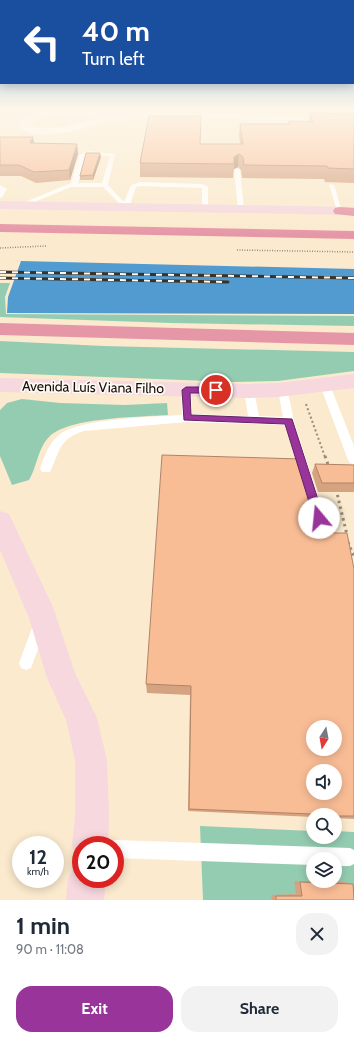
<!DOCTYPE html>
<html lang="en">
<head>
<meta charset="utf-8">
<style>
  body { margin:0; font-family:Cabin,sans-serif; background:#f2f2f3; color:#1f2937; height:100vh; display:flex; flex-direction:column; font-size:15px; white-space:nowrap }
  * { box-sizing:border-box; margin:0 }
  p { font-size:13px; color:#747a83 }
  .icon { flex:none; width:22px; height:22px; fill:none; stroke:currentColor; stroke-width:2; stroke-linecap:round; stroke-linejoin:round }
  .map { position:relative; height:900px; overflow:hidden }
  .panel { display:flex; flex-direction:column; background:#fff; flex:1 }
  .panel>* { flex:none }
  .guide { position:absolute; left:0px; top:0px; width:354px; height:84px; box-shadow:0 2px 10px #0003; background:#1a4fa0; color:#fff; overflow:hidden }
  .needle { width:26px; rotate:191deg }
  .tools { position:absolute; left:306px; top:720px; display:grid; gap:8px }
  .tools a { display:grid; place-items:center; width:36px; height:36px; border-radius:50%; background:#fff; box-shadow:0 2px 10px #0003; font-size:20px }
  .speed { position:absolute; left:12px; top:836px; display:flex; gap:8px; font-size:20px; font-weight:700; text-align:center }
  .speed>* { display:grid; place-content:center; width:52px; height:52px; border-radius:50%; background:#fff; box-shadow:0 2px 10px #0003; line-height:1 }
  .speed small { font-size:10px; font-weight:400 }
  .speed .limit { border:6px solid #d22; background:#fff; color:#111 }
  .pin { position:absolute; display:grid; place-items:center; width:34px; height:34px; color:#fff; margin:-17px; border:2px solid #fff; border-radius:50%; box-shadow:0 1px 4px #0007 }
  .me { position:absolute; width:44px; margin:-22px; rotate:343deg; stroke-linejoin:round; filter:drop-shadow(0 0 3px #0008) }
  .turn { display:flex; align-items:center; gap:14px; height:84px; padding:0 16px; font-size:18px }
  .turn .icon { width:52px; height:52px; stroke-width:2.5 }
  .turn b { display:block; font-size:28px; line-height:34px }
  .round { display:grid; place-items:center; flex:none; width:42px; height:42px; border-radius:16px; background:#f2f2f3 }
  .overview { display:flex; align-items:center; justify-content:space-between; height:68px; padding:0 16px }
  h1 { font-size:24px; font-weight:800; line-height:30px }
  .primary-button { display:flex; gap:8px; margin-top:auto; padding:8px 16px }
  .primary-button a { flex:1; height:46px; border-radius:16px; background:#99359a; color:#fff; font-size:16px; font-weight:800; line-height:46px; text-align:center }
  .primary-button a+a { background:#f2f2f3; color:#1f2937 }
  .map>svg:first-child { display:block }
  .green { fill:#94ccb2; fill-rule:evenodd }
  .water { fill:#529bd1 }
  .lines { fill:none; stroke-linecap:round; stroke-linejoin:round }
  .path-far2 { stroke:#998d79; stroke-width:1.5; stroke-dasharray:1 1.5; stroke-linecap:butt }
  .path-far1 { stroke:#998d79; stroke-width:2; stroke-dasharray:2 2.5; stroke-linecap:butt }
  .path { stroke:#998d79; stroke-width:3; stroke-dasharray:2.5 3.5; stroke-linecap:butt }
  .service { fill:#fff; fill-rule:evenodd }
  .minor { fill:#fff; fill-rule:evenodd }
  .secondary { fill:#f6d8de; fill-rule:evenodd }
  .trunk { fill:#e697a7; fill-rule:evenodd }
  .rail-casing { stroke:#3a3226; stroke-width:3 }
  .rail { stroke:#fdf9f4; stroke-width:2; stroke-dasharray:6; stroke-linecap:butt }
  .wall { fill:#d6a381 }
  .shaded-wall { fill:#ae8469 }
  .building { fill:#f9bd96; stroke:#ae8469; fill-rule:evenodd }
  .route { fill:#99359a; stroke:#632264 }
  .labels { text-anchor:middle; stroke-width:3.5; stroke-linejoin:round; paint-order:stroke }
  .street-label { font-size:14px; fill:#150f06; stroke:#fdf9f4 }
</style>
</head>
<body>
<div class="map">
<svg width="354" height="900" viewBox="0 0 354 900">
  <rect width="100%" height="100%" fill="#fbeace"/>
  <path class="green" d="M0,283h10l-5,14 1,17 348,2v10l-183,-3 -171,-6z
    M0,341l104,5 250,6v19l-76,10 -44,1 -234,-9z
    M22,399l38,4 65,2 42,-2 1,12c-27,2 -98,2 -118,21 -12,11 -13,31 -21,44l-17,5 -12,-29v-46l7,-7z
    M200,826l113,5v6h22v-6l19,1v68h-151zM313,859h22v22h-22z"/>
  <path class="water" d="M21,261l333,8v45l-347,-1 1,-16z"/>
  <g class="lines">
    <path class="path-far2" d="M0,248l46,-2
      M237,250l117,2"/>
    <path class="path-far1" d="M306,404l19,53"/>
    <path class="path" d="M325,456l4,11
      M336,489l11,46
      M348,542l6,15"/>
    <path class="service" d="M88,151l27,3 -7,31 16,17 7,-17 9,-3 62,2 6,3v22l-3,2 -3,-2v-21l-62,-2 -4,1 -7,21 -3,2 -23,-23h-32l-49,20h-4v-2l53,-22 8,-28zM88,155l22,1 -8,27h-24l7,-27z
      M237,168l3,2 4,39 -3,2 -3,-2 -4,-39z
      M329,184l5,1 8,27 -5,-1z
      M0,185l7,4 -5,8 -2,1z
      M325,382l5,3 24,61v18l-4,-1 -2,-3 -28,-75z
      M186,387l5,3 1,24 56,2 -4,-25 5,-4 5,4 5,25 24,1 -5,-27 1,-2h8l7,33 31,97 -2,4 -4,1 -4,-1 -2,-4 -28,-93 -98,-3 -103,9c-26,8 -24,21 -34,41h-8l-2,-3c4,-13 9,-26 19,-34 20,-17 95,-18 123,-20l-1,-25z
      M40,618l5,2 2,5 -16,43 -5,2 -5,-2 -2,-5 16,-43z
      M115,840l235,8 4,2v14l-4,2h-15v-7h-22v6l-198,-7v-13h-7l1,-2z"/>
    <path class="minor" d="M53,111l301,4v6c-46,-1 -92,-1 -137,-2 -36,0 -71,-2 -107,3 -21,3 -75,24 -91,4 5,-14 22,-14 34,-15zM53,117l47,1c-19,4 -53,16 -71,7l9,-6z"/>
    <path class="secondary" d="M0,201l354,6v8l-354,-6z
      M354,374v14l-76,9 -29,1 -249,-6v-14l249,6 29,-1z
      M0,511l9,3 44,93 22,66 22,45 10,42 2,56 -1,29h-27v14l-4,-1 -5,-13 3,-29v-56l-9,-40 -19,-42 -18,-60 -29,-68z
      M81,863v16h25l-2,21h-38l2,-21 6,-13z"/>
    <path class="trunk" d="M340,207l14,1v8l-19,-2 -2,-3 2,-3z
      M0,224l354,7v8l-354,-7z
      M0,323l354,10v12l-354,-10z"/>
    <defs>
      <path id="rail" d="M0,272l354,6
        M0,278l228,4"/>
    </defs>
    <use href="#rail" class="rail-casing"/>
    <use href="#rail" class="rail"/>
  </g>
  <path class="wall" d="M310,113l44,1v69l-29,-1 -1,-3 -82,-1 -1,-8 -3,-3 -4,2 -1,9 -93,-1v-14l60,-19h40l-1,-8 1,-12h48l1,-3 20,1z
    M0,137l34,6 43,1 1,10 -8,26 -34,3 -15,-7h-21z
    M101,157l-8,23h-13v-4z
    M315,464l39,1v27h-36l-6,-19z
    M316,533l38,36v250l-19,-1v-3h-22v2l-125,-6 2,-116 -43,-2 -1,-9z
    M294,881l50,1 9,2 1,16h-82l-1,-5 25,-1z"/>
  <path class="shaded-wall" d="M33,137l2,10 -5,-4z
    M77,144l1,10 -8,26 -1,-10z
    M100,153l1,4 -8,23v-5z
    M239,154l-1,13 -4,2v-12z"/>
  <path class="building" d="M310,113l44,1v55l-26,-1 -1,-2 -83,-1 -1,-8 -4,-3 -5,3v7l-94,-1 9,-47h52l-1,28h43l-3,-20h50l-1,-3 24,1z
    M0,137h33l-3,6 47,1 -8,26 -35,2 -15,-7h-19z
    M86,153h14l-7,22 -13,1z
    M162,455l140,4 6,18 8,56h31l7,36v247h-19v-1l-146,-6 2,-123 -45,-2zM313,727h22v22h-22zM313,771h22v22h-22z
    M315,464l39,1v18h-32z
    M300,882l53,2 1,16h-78v-4h26z"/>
  <linearGradient id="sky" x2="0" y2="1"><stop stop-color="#6caadf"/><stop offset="0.46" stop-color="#fdf6e9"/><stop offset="1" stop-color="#fdf6e9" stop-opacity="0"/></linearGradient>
  <rect width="354" height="235" fill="url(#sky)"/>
  <path class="route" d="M186,387h30l4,3 -4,3h-26l1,22 101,4 32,99 -2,3h-7l-1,-3 -29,-94 -101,-4 -2,-30z"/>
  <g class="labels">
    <g class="street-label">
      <text transform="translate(93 387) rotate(1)" y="5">Avenida Luís Viana Filho</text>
    </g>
  </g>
</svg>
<div class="tools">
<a><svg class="needle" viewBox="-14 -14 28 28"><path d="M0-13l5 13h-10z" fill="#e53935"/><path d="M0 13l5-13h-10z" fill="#747a83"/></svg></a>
<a><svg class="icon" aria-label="sound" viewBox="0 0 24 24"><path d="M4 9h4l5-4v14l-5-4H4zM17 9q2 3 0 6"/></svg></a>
<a><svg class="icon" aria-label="search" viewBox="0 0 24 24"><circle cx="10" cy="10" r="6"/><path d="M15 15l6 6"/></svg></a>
<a><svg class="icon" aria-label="layers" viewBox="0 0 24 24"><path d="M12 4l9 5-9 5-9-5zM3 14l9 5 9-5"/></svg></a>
</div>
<div class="speed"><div>12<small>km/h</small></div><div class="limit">20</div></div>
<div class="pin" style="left:216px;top:390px;background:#d93025"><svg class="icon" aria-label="arrive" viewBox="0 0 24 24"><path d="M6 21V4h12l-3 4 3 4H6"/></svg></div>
<svg class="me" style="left:319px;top:518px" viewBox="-20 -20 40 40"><circle r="19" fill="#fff"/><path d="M0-13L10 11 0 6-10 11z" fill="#99359a"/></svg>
<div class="guide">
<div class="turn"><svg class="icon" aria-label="left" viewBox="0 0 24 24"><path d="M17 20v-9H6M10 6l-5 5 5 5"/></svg><div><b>40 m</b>Turn left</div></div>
</div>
</div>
<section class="panel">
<div class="overview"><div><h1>1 min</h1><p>90 m · 11:08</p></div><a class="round"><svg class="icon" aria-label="close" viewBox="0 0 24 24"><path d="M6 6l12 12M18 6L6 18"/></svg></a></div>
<div class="primary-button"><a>Exit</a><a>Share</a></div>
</section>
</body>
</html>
